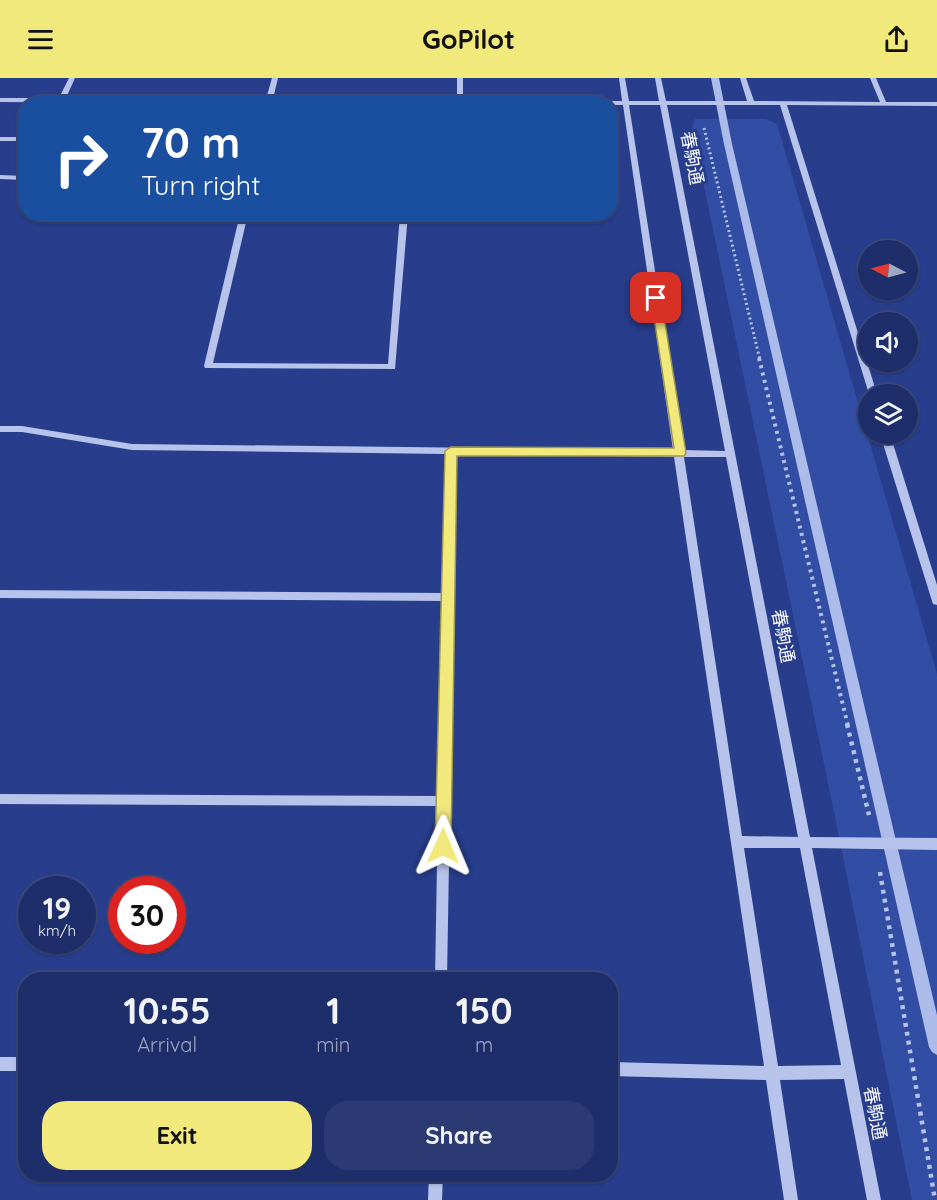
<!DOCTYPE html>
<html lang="en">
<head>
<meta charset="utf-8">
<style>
  body { margin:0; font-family:Quicksand,"Noto Sans JP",sans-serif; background:#2b3a72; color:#f1f3f6; height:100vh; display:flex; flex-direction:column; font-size:22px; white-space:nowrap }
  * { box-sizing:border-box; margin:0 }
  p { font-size:20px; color:#a1a8c1 }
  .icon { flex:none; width:33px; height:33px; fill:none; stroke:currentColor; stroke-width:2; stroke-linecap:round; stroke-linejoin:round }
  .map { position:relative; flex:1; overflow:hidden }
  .panel { position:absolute; left:18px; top:894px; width:600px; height:210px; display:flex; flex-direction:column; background:#1e2e6a; border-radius:24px; box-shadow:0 2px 4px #0004,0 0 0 2px #3c4a7e }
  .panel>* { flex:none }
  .guide { position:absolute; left:18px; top:18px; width:600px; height:126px; border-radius:24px; box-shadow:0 2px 4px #0004,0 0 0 2px #3c4a7e; background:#1a4fa0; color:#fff; overflow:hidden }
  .needle { width:39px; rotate:276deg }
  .fabs { position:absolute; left:858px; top:162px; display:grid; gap:12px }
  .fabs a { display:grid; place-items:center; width:60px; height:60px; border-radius:50%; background:#1e2e6a; box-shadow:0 2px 4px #0004,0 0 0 2px #3c4a7e; font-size:30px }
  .speed { position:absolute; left:18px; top:798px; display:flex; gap:12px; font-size:30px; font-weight:700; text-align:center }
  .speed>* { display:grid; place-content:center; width:78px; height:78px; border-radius:50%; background:#1e2e6a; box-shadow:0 2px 4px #0004,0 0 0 2px #3c4a7e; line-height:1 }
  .speed small { font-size:15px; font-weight:400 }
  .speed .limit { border:9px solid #d22; background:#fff; color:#111 }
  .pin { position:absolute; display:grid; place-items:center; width:51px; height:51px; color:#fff; margin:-26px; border-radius:12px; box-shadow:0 3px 9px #0006 }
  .me { position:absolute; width:66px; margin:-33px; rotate:1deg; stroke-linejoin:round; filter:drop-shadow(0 0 4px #0008) }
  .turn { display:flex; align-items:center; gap:21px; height:126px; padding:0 24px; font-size:27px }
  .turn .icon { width:78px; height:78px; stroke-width:2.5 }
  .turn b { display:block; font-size:42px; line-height:51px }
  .eta { display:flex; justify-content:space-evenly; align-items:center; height:102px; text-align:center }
  .eta b { font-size:36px; font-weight:700; line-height:42px }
  .button { display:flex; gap:12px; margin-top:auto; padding:12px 24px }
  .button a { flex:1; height:69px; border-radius:24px; background:#f2e97d; color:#111; font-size:24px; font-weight:700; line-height:69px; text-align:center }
  .button a+a { background:#2b3a72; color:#f1f3f6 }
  header { display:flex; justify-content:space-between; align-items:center; height:78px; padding:0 24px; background:#f2e97d; color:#111; font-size:27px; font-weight:700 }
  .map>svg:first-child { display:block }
  .green { fill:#324da4 }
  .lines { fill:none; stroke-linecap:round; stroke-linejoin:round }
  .stream { fill:#acbbea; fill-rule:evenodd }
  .path-far2 { stroke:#b7c3ea; stroke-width:3; stroke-dasharray:2 3; stroke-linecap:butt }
  .path-far1 { stroke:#b7c3ea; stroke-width:4; stroke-dasharray:3 4.5; stroke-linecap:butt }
  .path { stroke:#b7c3ea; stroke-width:4.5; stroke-dasharray:4 5; stroke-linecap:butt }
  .minor { fill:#b7c3ea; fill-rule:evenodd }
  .route { fill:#f2e97d; stroke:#9d9751; stroke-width:1.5 }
  .labels { text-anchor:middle; stroke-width:6; stroke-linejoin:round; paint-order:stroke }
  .street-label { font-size:18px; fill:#fff; stroke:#283e8d }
</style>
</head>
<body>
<header><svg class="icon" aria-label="menu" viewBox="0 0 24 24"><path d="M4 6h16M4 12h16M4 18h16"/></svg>GoPilot<svg class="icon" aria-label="share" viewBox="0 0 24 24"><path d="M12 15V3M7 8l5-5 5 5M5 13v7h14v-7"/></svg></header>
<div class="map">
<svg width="937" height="1122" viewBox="0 0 937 1122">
  <rect width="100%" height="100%" fill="#283e8d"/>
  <path class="green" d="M695,41h71l11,5 160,550v526h-25l-78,-388 -142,-684z"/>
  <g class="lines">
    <path class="stream" d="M711,0h8l13,66 205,871v40l-5,-3 -3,-5 -205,-903z"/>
    <path class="path-far2" d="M704,50l56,232"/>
    <path class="path-far1" d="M759,280l89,368"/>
    <path class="path" d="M847,646l22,91
      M880,794l55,328"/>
    <path class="minor" d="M69,0h6l-9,20 200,1 6,-21h6l-5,21 184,1v-22h6v22l159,1 -3,-23h6l4,23h30l-4,-23h6l5,23h81l-7,-23h6l8,23 126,1 -10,-24h6l10,24h51v4l-150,-1 90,289h-8l-89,-289h-113l143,732 127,1v12l-125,-2 69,352h-14l-23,-121 -64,1 18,120h-14l-18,-120 -156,-4v-14l154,4 -90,-609 -218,-3 -9,526h-12l3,-174 -438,-2v-10l439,2 4,-195 -443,-3v-8l443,3 3,-139 -314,-4 -110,-18h-22v-6h22l110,18 541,6 -50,-345 -623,-3v-4h59zM629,27h31l65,346 -42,-1zM684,379h42l72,380 -56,-1zM744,770h56l41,217 -63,1z
      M0,59h26v4h-26z
      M0,97l26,1v4l-26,-1z
      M240,136h8l-35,149 175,1 12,-150h8l-13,155 -190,-1 -1,-2z
      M880,356h10l47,151v20l-4,-1 -1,-3z
      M0,979h26v14h-26z
      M429,1096h14l-1,26h-14z"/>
  </g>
  <path class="route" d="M656,216l5,4 25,155 -2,3h-227l-6,390 -2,5 -6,2 -5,-2 -3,-5 10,-395 6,-4 223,1 -23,-150z"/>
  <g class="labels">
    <g class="street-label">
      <text transform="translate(692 80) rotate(79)" y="6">春駒通</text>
      <text transform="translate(783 558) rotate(79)" y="6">春駒通</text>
      <text transform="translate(875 1035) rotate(79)" y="6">春駒通</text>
    </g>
  </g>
</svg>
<div class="fabs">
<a><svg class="needle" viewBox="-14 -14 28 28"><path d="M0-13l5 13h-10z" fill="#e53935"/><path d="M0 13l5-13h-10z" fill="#a1a8c1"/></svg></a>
<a><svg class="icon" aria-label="sound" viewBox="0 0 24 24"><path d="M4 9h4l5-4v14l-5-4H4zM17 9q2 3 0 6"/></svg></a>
<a><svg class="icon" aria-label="layers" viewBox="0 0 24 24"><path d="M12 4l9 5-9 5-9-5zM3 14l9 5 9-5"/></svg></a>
</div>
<div class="speed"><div>19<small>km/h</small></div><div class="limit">30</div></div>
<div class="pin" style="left:656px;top:220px;background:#d93025"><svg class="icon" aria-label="arrive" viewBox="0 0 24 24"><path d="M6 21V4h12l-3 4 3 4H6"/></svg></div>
<svg class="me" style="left:443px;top:768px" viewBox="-20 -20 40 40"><path d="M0-17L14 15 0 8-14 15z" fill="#f2e97d" stroke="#fff" stroke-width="4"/></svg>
<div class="guide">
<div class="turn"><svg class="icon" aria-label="right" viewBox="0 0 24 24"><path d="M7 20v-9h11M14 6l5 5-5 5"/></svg><div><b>70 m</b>Turn right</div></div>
</div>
<section class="panel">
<div class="eta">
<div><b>10:55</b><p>Arrival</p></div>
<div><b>1</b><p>min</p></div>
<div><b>150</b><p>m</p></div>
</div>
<div class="button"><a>Exit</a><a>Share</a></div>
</section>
</div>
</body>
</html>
